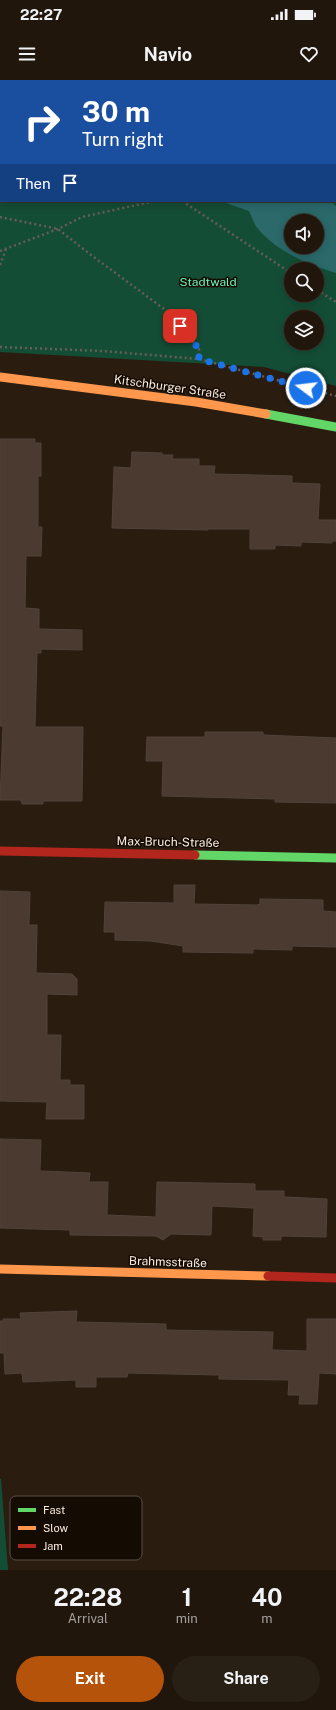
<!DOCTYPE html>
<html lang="en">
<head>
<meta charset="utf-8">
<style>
  body { margin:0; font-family:"Public Sans",sans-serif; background:#281f15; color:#f1f3f6; height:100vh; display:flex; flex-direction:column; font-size:15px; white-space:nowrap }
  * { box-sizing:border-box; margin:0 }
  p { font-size:13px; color:#a29f9d }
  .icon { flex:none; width:22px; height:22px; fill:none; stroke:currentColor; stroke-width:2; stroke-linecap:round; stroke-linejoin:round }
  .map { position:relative; height:1490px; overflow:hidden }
  .side { display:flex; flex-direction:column; background:#20160c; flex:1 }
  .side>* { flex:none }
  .guide { position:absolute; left:0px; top:0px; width:336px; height:122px; box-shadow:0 2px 10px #0003,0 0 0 1px #3d352d; background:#1a4fa0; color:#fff; overflow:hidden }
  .buttons { position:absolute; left:284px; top:134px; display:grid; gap:8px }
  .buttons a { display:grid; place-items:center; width:40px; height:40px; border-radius:50%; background:#20160c; box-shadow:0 2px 10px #0003,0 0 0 1px #3d352d; font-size:20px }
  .pin { position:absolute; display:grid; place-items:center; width:34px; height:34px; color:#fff; margin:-17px; border-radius:8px; box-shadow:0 2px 6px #0006 }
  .me { position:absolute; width:44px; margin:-22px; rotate:285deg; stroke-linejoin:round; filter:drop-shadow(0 0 3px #0008) }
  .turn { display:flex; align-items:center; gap:14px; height:84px; padding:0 16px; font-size:18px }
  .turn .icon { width:52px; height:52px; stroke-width:2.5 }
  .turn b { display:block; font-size:28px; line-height:34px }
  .then { display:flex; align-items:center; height:38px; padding:0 16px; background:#0003; gap:8px; font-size:15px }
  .eta { display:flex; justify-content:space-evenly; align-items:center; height:68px; text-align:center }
  .eta b { font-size:24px; font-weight:700; line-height:28px }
  .cta { display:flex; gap:8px; margin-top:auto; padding:8px 16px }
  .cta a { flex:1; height:46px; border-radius:24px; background:#b45309; color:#fff; font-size:16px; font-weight:700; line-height:46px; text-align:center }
  .cta a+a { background:#281f15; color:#f1f3f6 }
  .status { display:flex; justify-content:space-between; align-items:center; height:28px; padding:0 20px; background:#20160c; direction:ltr }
  .status svg { height:11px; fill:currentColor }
  header { display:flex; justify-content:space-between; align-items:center; height:52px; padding:0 16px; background:#20160c; font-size:18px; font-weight:700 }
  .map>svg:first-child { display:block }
  .green { fill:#144d35; fill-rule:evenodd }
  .water { fill:#2b696b; fill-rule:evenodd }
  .building { fill:#4a3a2f; stroke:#50433b }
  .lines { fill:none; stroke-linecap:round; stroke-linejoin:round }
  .path { stroke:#665e57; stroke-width:2.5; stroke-dasharray:2 3; stroke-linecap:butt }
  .fast { stroke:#63d668; stroke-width:9 }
  .slow { stroke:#ff974d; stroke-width:9 }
  .jam { stroke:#b3261e; stroke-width:9 }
  .route { stroke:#1a73e8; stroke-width:7; stroke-dasharray:0 12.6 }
  .labels { text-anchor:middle; stroke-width:3; stroke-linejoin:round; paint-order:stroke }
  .park-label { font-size:12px; fill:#6cf6bd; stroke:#140b03 }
  .street-label { font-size:12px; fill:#faebdd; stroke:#140b03 }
  .key { fill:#140b03; stroke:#594e44; stroke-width:1 }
  .key-label { font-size:11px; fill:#faebdd }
</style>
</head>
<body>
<div class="status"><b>22:27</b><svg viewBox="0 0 49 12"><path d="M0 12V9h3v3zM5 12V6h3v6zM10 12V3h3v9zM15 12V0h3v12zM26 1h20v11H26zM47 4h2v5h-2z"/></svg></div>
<header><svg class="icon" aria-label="menu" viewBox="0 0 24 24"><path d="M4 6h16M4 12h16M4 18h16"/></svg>Navio<svg class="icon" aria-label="heart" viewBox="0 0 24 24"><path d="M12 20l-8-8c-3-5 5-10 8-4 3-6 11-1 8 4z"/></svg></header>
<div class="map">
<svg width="336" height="1490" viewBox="0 0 336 1490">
  <rect width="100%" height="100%" fill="#2a1d10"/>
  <path class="green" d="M0,0h336v306l-72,-19 -264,-15zM1,1h334v120h-334zM291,141h26v26h-26zM291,189h26v26h-26zM291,237h26v26h-26z
    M0,1399h1l7,91h-8z"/>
  <path class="water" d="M18,0h181l2,1h-183z
    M220,121h110l6,5v67c-27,-8 -58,-21 -77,-43 -5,-5 -7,-13 -10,-19zM291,141h26v26h-26z"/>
  <path class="building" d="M0,359h35v4h6v33h-3v51h4l-1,29h-15l-1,52 14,1v20l43,1v20l-41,-1v4h-4l-2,74h48l-1,74h-39v3h-21l-1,-4h-21l3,-74h-3z
    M132,372l30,1v2h11l-1,4h27v7h16l-1,8 78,2v7l28,1 -2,36h18v21h-4v2l-31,-1v4l-26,-1v4h-25v-20h-42v1l-96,-2 2,-61 17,1z
    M205,652h58v3l73,3v65l-61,-1v-3l-113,-3 1,-35h-17l1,-24h58z
    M174,805h21l-1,19 63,1 3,-1v-5l63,1v11l13,1v35l-44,-1v4l-39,-1v4l-70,-1v-6l-32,-5 -36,-1v-8h-11l1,-30 69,1z
    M0,811l30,1 -1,33h8l-1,48 36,1 5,5v16l-30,-1v41h14l-1,45h10v5h14v34h-38l1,-17 -47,-1z
    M0,1059l41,1 -1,31 50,2 -1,9h19l-1,33 49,2 1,-35 98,2v7h29v6l43,2 -1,38 -45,-1v4h-18v-3l-10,-1 1,-28 -42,-2 -1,29 -40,-1 -8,6 -7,-4 -86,-1v-5l-70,-2z
    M77,1231l-1,11 90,2v6l107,2 -1,18 35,1v-32h29v55l-17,-1 -2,31h-18l1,-9h-12l1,-15 -70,-1v-4l-91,-2 -1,4h-31v10h-20v-7l-53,2 -1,-9 -17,1 -1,-21h-4v-32h3v-2h18l-1,-6z"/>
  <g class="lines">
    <path class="path" d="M272,0l1,1
      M335,62h1
      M335,92l1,2
      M182,121l109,72
      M0,137l58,12 33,26 80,59 28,35v10
      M0,171l58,-22 24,-12 73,-16
      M0,185l6,-16
      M317,210l19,12
      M0,267l103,4 96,8 137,37"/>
    <path class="fast" d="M266,334l70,13
      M195,775l141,3"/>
    <path class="slow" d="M0,297l196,25 70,12
      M0,1189l268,7"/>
    <path class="jam" d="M0,771l195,4
      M268,1196l68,2"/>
  </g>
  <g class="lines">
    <path class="route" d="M180,246l19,23v10l107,29"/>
  </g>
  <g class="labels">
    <g class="park-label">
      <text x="208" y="206">Stadtwald</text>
    </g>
    <g class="street-label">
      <text transform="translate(170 307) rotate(8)" y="4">Kitschburger Straße</text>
      <text transform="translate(168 762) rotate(1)" y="4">Max-Bruch-Straße</text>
      <text transform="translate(168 1182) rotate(2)" y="4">Brahmsstraße</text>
    </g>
  </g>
  <rect x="10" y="1416" width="132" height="64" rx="6" class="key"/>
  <rect x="18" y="1428" width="18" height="4" fill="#63d668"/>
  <rect x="18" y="1446" width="18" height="4" fill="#ff974d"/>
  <rect x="18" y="1464" width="18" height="4" fill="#b3261e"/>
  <g class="key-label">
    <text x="43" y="1434">Fast</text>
    <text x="43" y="1452">Slow</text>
    <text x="43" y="1470">Jam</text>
  </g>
</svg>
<div class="buttons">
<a><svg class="icon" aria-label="sound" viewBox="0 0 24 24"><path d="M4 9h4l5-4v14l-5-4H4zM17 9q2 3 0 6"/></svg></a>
<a><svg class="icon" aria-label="search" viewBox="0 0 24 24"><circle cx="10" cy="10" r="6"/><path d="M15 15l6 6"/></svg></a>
<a><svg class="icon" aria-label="layers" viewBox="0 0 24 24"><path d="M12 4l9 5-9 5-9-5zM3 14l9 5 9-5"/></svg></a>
</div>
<div class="pin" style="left:180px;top:246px;background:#d93025"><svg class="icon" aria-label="arrive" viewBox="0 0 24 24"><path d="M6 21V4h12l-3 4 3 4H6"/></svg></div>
<svg class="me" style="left:306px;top:308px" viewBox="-20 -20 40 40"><circle r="17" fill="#1a73e8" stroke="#fff" stroke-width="3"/><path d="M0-11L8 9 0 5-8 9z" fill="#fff"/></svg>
<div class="guide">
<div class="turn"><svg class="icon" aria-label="right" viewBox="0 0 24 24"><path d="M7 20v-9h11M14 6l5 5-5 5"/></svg><div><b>30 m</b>Turn right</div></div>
<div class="then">Then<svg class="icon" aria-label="arrive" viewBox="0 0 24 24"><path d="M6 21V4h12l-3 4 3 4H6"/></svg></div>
</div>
</div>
<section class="side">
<div class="eta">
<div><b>22:28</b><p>Arrival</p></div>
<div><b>1</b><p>min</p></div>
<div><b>40</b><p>m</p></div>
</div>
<div class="cta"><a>Exit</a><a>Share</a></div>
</section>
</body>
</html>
